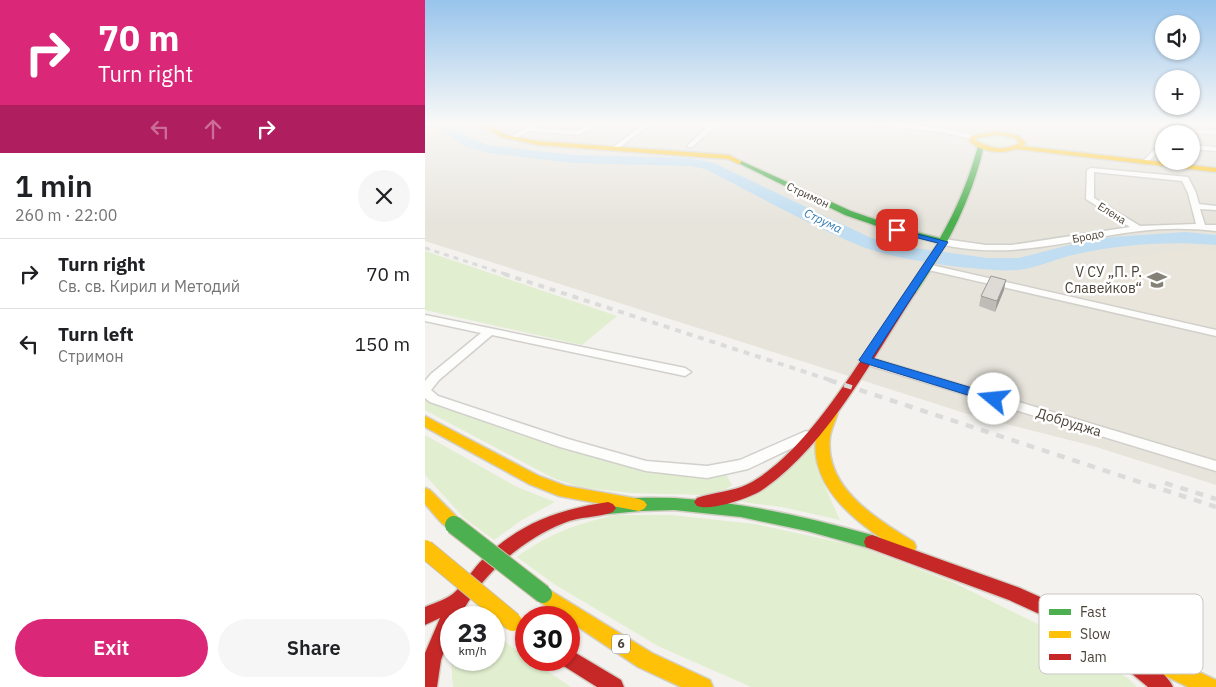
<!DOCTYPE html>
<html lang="en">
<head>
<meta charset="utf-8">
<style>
  body { margin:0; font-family:"IBM Plex Sans",sans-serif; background:#f6f6f6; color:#202124; height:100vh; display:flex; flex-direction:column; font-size:19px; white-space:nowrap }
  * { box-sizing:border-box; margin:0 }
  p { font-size:16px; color:#757577 }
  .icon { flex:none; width:28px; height:28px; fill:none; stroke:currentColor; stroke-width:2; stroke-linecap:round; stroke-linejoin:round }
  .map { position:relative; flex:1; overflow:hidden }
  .sheet { display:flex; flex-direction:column; background:#fff; width:425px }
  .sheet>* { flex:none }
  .hud { background:#db2777; color:#fff; overflow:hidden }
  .buttons { position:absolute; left:730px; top:15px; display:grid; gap:10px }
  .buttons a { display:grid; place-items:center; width:45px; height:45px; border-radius:50%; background:#fff; box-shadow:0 1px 4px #0004; font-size:25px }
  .speed { position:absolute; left:15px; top:606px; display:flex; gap:10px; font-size:25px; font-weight:700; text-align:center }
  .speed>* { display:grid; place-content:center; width:65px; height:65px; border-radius:50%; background:#fff; box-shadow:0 1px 4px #0004; line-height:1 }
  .speed small { font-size:12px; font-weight:400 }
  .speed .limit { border:8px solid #d22; background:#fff; color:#111 }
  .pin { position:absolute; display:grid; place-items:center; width:42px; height:42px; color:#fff; margin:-21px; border-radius:10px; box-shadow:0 2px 8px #0006 }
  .me { position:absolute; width:55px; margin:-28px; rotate:287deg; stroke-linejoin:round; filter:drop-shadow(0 0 4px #0008) }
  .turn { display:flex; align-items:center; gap:18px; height:105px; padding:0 15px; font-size:22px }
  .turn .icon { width:65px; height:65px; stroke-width:2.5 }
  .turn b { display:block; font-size:35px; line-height:42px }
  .lanes { display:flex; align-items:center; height:48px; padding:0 15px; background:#0003; justify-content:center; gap:25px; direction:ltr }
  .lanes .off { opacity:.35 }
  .round { display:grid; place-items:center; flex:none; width:52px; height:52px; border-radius:26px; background:#f6f6f6 }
  .summary { display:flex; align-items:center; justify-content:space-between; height:85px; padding:0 15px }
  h1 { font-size:30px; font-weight:600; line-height:38px }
  .action { display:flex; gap:10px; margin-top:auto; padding:10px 15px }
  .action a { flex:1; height:58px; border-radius:30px; background:#db2777; color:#fff; font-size:20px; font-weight:600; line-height:58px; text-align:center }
  .action a+a { background:#f6f6f6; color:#202124 }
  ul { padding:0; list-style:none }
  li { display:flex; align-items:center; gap:15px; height:70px; padding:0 15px; border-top:1px solid #e0e0e0 }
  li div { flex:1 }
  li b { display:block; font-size:19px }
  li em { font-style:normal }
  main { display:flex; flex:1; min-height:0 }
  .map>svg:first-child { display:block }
  .residential { fill:#e7e4dc; fill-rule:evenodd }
  .education { fill:#eae5da }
  .green { fill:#e1eecf }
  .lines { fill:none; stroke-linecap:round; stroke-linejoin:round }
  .river { fill:#c0ddf1; fill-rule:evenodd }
  .street-casing { stroke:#d2d0cb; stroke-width:3 }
  .fast-casing { stroke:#d3cfc5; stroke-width:3 }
  .slow-casing { stroke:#d3cfc5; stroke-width:3 }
  .jam-casing { stroke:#d3cfc5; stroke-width:3 }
  .street { fill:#fdfdfc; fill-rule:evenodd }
  .fast { fill:#4caf50; fill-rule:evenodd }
  .slow { fill:#ffc107; fill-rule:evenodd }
  .jam { fill:#c62828; fill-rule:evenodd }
  .rail-far2 { stroke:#dbdbda; stroke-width:3; stroke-dasharray:5 5; stroke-linecap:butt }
  .rail-far1 { stroke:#dbdbda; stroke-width:4; stroke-dasharray:6 6; stroke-linecap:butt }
  .rail { stroke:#dbdbda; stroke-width:4.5; stroke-dasharray:8 8; stroke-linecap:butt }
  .fast-bridge-casing { stroke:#ccbfa9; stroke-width:20; stroke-linecap:butt }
  .slow-bridge-casing { stroke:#ccbfa9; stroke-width:20; stroke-linecap:butt }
  .fast-bridge { stroke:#4caf50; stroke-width:18 }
  .slow-bridge { stroke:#ffc107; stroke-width:18 }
  .wall { fill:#bfbcb8 }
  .shaded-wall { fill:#9b9996 }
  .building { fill:#dedbd6; stroke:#9b9996 }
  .route { fill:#1a73e8; stroke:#114b97 }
  .labels { text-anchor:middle; stroke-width:5; stroke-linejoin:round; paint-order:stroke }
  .far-street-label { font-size:11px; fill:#4b4439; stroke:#fff }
  .far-water-label { font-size:12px; font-style:italic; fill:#2e7ab2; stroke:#fff }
  .shield { fill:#fff; stroke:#817c74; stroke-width:1 }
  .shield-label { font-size:12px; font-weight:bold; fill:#4b4439 }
  .poi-label { font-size:14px; fill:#4b4439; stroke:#fff; text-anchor:end }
  .street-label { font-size:14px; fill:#4b4439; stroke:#fff }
  .key { fill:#fff; stroke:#c9c7c4; stroke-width:1 }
  .key-label { font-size:14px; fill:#4b4439 }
</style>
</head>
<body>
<main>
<section class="sheet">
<div class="hud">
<div class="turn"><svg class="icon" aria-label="right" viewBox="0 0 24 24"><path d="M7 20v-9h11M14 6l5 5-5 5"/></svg><div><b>70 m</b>Turn right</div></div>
<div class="lanes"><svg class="icon off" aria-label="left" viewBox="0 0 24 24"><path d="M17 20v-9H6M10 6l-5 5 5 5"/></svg><svg class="icon off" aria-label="ahead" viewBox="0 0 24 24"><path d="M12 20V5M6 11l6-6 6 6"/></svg><svg class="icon" aria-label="right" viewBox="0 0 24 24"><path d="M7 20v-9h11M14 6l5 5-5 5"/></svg></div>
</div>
<div class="summary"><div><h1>1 min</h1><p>260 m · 22:00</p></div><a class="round"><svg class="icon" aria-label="close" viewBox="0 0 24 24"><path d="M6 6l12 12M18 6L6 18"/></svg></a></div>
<ul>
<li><svg class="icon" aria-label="right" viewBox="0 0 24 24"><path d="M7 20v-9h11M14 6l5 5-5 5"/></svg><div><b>Turn right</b><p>Св. св. Кирил и Методий</p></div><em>70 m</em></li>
<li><svg class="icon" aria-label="left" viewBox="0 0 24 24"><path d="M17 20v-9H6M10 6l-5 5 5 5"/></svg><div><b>Turn left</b><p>Стримон</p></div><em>150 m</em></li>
</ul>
<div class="action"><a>Exit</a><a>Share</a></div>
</section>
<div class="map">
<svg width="791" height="687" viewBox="0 0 791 687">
  <rect width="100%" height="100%" fill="#f4f2ee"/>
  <path class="residential" d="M0,124h791v361l-123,-39 -119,-30 -549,-175zM739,134h27v27h-27z"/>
  <path class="education" d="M774,248l17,2v78l-123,-28 9,-39z"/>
  <path class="green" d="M564,134l25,5 3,3v3l-22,3 -19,-8 1,-2z
    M0,251l192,65 -35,29 -157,-35z
    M0,399l165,56 61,18 75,1 6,11 -6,4 -23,6 -73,-2 -51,-6 -26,-9 -128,-68z
    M0,435l92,52 38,15 -33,18 -28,20 -30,-22 -39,-43z
    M384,446l7,1 1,22 23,51 -58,-13 -40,-5c27,-15 48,-31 67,-56z
    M191,515h55l84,9 106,23 91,35 92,45 85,52 8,8h-386l-93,-41 -104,-62 -37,-27c31,-23 61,-34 99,-42z
    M69,634l32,23v3h5l40,27h-118l-2,-27h43z"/>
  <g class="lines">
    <path class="river" d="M8,124h15l26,16 15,5 84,10 117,3 24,5 157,75 29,8 87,12h32l54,-14 39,-7 74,-5 30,3v10c-46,-4 -94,-1 -139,9 -20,4 -39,14 -59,16 -38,2 -125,-10 -160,-25 -53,-22 -103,-51 -153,-76l-15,-3 -117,-3 -85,-10 -24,-7z"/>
    <defs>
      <path id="street" d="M167,124h9l-23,11 -48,-4 -17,8 -5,-1 26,-14 4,2 -2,2 41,3z
        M219,124h7l-35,26h-4v-2z
        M286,124h7l-26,23h-4v-2z
        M446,124c24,0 86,2 105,13l-3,2 -27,-6z
        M757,130h34v4l-36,-1 -1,-1z
        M739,140v6l-17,17h-4v-2z
        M766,145l25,2v4l-25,-2z
        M666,168l97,9 8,16 3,11 17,2v4l-16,-1 5,16h11v6c-26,-3 -51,-3 -76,0 -60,7 -118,26 -179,17 -7,-1 -16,-2 -21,-6l4,-3 42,6h26l118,-18 -44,-28 1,-29zM669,172l88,9 6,12 8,31 -56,2 -46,-28z
        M502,264l289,66v6l-292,-67v-4z
        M0,315l260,53 6,4 -6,4 -193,-41 -53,45 -8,10 7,6 130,43 78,22 61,5 33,-6 66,-29 5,2 2,3 -2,3 -63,30 -41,9 -61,-7 -86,-24 -130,-45 -5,-4v-17l6,-7 50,-41 -56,-12z
        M440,356l351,105v10l-355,-108 -2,-3z"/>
      <path id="fast" d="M556,144l3,2c-13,56 -38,102 -69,148l-4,1 -5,-3 32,-49 -44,-11 -49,-17 -109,-53 5,-1 110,50 49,17 40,10c17,-29 29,-59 38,-92z
        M249,498c68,4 133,19 198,37l6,2 2,5 -2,5 -6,2 -65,-18 -66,-14 -67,-7 -33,1 -33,3 -5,-2 -3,-4 3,-4c22,-8 48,-6 71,-6z"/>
      <path id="slow" d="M53,124h8l20,11 32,6 191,14 13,7 -3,2 -11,-5 -190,-14 -36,-8z
        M572,131l22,5 7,7 -4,3 194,22v4l-200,-23c-16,6 -35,3 -47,-8l2,-5zM572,135l18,3 4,5c-14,9 -30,5 -44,-3l1,-2z
        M407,408l5,1 1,3c-2,8 -7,17 -8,25 -6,51 47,82 84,105l2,5 -2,5 -6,2 -6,-2c-39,-25 -93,-61 -86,-115 2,-8 6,-17 10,-25l1,-3z
        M0,416l114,60 27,10 73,13 5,2 3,4 -3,4 -5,2 -80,-15 -30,-12 -104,-57z
        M0,488l5,2 30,30 2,5 -2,5c-14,4 -26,-17 -35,-26z
        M118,586l109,67 58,27 3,7h-32l-43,-20 -69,-46v-3h-5l-27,-18 -3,-6 3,-6z
        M646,612l145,68v7h-28l-123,-60 -3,-6 3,-6z"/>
      <path id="jam" d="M486,289l5,3c-42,64 -88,152 -151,196 -11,8 -25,12 -38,16 -10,2 -21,5 -30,2l-3,-4 3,-4c17,-6 35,-6 51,-14 62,-32 120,-137 159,-194z
        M183,502l5,2 3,4 -3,4c-16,6 -33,4 -49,11 -43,17 -84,53 -105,95h-8v14l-10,28 -4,27h-12v-34l15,-35 -15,7v-18c9,-4 24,-8 31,-16 10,-10 17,-22 27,-32 39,-37 74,-49 125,-57z
        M447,535l148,53 38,17 24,14 3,6 -3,6 -6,3 -30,-17 -37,-17 -143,-53 -2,-5 2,-5z
        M144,649l52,31 3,7h-27l-35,-22 -2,-5h9z
        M713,656c12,6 30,19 35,31h-25l-17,-14 -3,-7 3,-7z"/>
    </defs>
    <use href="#street" class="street-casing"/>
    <use href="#fast" class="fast-casing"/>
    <use href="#slow" class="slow-casing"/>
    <use href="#jam" class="jam-casing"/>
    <use href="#street" class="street"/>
    <use href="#fast" class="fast"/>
    <use href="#slow" class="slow"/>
    <use href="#jam" class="jam"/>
    <path class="rail-far2" d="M0,248l83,27"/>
    <path class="rail-far1" d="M79,274l329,107"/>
    <path class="rail" d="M404,380l387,127
      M740,483l51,16"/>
    <defs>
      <path id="fast-bridge" d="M29,525l89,69"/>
      <path id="slow-bridge" d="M0,549l88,73"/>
    </defs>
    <use href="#fast-bridge" class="fast-bridge-casing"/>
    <use href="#slow-bridge" class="slow-bridge-casing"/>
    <use href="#fast-bridge" class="fast-bridge"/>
    <use href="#slow-bridge" class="slow-bridge"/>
  </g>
  <path class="wall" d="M579,290l-9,22 -16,-6 2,-10z"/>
  <path class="shaded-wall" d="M581,280l-2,10 -9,22 2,-11z"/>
  <path class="building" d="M566,276l15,4 -9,21 -16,-5z"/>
  <linearGradient id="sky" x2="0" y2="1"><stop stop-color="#98c4ec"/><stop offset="0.56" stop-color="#faf9f7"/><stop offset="1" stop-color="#faf9f7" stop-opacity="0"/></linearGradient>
  <rect width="791" height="221" fill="url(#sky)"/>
  <path class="route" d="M469,228l54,14 -76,116 127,38 2,3 -2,3h-9l-129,-40 -2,-2 79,-117 -44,-11z"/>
  <defs>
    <symbol id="school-bare" viewBox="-9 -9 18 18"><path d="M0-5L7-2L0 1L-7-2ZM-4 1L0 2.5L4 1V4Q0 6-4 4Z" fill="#868178" stroke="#fff" stroke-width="2.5" paint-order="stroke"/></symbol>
  </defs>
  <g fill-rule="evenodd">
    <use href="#school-bare" x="718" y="266" width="28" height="28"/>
  </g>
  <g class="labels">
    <g class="far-street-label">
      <text transform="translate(383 195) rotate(25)" y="4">Стримон</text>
      <text transform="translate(687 213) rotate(32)" y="4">Елена</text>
      <text transform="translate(663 236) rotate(-11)" y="4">Бродо</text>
    </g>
    <g class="far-water-label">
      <text transform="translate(398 221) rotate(26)" y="4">Струма</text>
    </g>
    <rect class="shield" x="187" y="634.5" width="18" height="19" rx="4"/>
    <g class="shield-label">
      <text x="196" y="648">6</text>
    </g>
    <g class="poi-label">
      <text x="717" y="277">V СУ „П. Р.<tspan x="717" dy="16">Славейков“</tspan></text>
    </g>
    <g class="street-label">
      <text transform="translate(644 422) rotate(17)" y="5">Добруджа</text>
    </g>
  </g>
  <rect x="614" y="594" width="164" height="80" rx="8" class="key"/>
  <rect x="624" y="609" width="22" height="6" fill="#4caf50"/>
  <rect x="624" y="631" width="22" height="7" fill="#ffc107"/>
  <rect x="624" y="654" width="22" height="6" fill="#c62828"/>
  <g class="key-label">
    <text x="655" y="617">Fast</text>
    <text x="655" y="639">Slow</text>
    <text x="655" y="662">Jam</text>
  </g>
</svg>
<div class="buttons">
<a><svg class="icon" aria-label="sound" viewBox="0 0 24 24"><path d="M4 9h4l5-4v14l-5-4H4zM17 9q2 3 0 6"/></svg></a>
<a>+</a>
<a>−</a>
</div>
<div class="speed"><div>23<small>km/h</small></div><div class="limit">30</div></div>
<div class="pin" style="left:472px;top:230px;background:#d93025"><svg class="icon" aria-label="arrive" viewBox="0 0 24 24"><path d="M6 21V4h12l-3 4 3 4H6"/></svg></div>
<svg class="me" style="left:569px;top:399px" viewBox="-20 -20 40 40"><circle r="19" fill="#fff"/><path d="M0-13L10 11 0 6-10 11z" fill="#1a73e8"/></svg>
</div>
</main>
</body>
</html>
